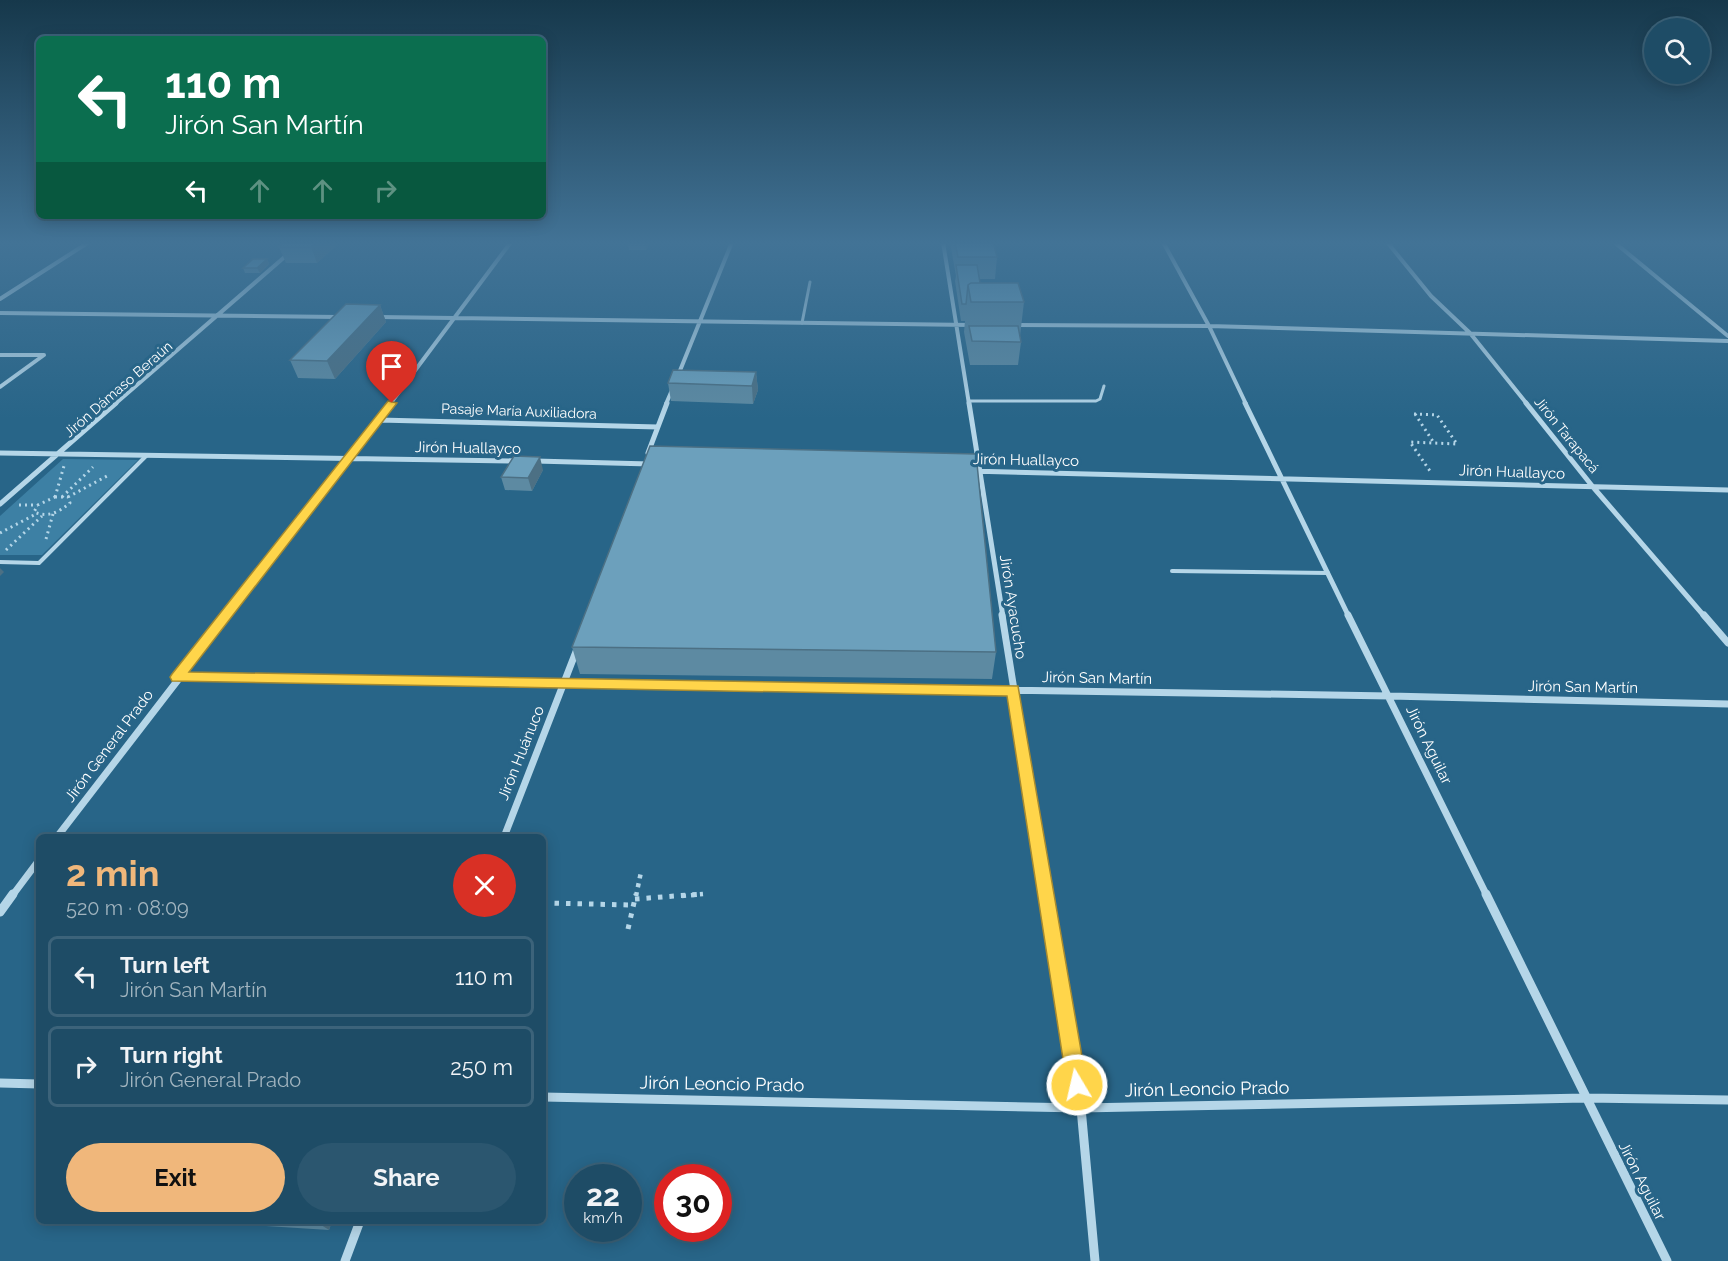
<!DOCTYPE html>
<html lang="en">
<head>
<meta charset="utf-8">
<style>
  body { margin:0; font-family:Raleway,sans-serif; background:#2b566f; color:#f1f3f6; height:100vh; display:flex; flex-direction:column; font-size:22px; white-space:nowrap }
  * { box-sizing:border-box; margin:0 }
  p { font-size:20px; color:#a1b4bf }
  .icon { flex:none; width:33px; height:33px; fill:none; stroke:currentColor; stroke-width:2; stroke-linecap:round; stroke-linejoin:round }
  .map { position:relative; flex:1; overflow:hidden }
  .side { position:absolute; left:36px; top:834px; width:510px; height:390px; display:flex; flex-direction:column; background:#1e4c66; border-radius:9px; box-shadow:0 3px 15px #0003,0 0 0 2px #3c637a }
  .side>* { flex:none }
  .top-card { position:absolute; left:36px; top:36px; width:510px; height:183px; border-radius:9px; box-shadow:0 3px 15px #0003,0 0 0 2px #3c637a; background:#0b6e4f; color:#fff; overflow:hidden }
  .tools { position:absolute; left:1644px; top:18px; display:grid; gap:12px }
  .tools a { display:grid; place-items:center; width:66px; height:66px; border-radius:50%; background:#1e4c66; box-shadow:0 3px 15px #0003,0 0 0 2px #3c637a; font-size:30px }
  .speed { position:absolute; left:564px; top:1164px; display:flex; gap:12px; font-size:30px; font-weight:700; text-align:center }
  .speed>* { display:grid; place-content:center; width:78px; height:78px; border-radius:50%; background:#1e4c66; box-shadow:0 3px 15px #0003,0 0 0 2px #3c637a; line-height:1 }
  .speed small { font-size:15px; font-weight:400 }
  .speed .limit { border:9px solid #d22; background:#fff; color:#111 }
  .pin { position:absolute; display:grid; place-items:center; width:51px; height:51px; color:#fff; margin:-62px -26px; border-radius:50% 50% 50% 0; rotate:-45deg; box-shadow:0 0 6px #0007 }
  .pin .icon { rotate:45deg }
  .me { position:absolute; width:66px; margin:-33px; rotate:351deg; stroke-linejoin:round; filter:drop-shadow(0 0 4px #0008) }
  .turn { display:flex; align-items:center; gap:21px; height:126px; padding:0 30px; font-size:27px }
  .turn .icon { width:78px; height:78px; stroke-width:2.5 }
  .turn b { display:block; font-size:42px; line-height:51px }
  .lanes { display:flex; align-items:center; height:57px; padding:0 30px; background:#0003; justify-content:center; gap:30px; direction:ltr }
  .lanes .off { opacity:.35 }
  .round { display:grid; place-items:center; flex:none; width:63px; height:63px; border-radius:32px; background:#2b566f }
  .headline { display:flex; align-items:center; justify-content:space-between; height:102px; padding:0 30px }
  h1 { font-size:36px; font-weight:700; line-height:45px; color:#f0b77b }
  .action { display:flex; gap:12px; margin-top:auto; padding:12px 30px }
  .action a { flex:1; height:69px; border-radius:36px; background:#f0b77b; color:#111; font-size:24px; font-weight:700; line-height:69px; text-align:center }
  .action a+a { background:#2b566f; color:#f1f3f6 }
  ul { padding:0; list-style:none }
  li { display:flex; align-items:center; gap:18px; height:81px; margin:0 12px 9px; padding:0 18px; border:3px solid #3c637a; border-radius:9px }
  li div { flex:1 }
  li b { display:block; font-size:22px }
  li em { font-style:normal }
  .map>svg:first-child { display:block }
  .green { fill:#3d80a4 }
  .lines { fill:none; stroke-linecap:round; stroke-linejoin:round }
  .path-far2 { stroke:#b5d6e8; stroke-width:3; stroke-dasharray:2 4; stroke-linecap:butt }
  .path-far1 { stroke:#b5d6e8; stroke-width:4.5; stroke-dasharray:4 5; stroke-linecap:butt }
  .path { stroke:#b5d6e8; stroke-width:5; stroke-dasharray:4.5 7; stroke-linecap:butt }
  .lane-far1 { stroke:#b5d6e8; stroke-width:3 }
  .lane { stroke:#b5d6e8; stroke-width:4 }
  .street-far3 { stroke:#b5d6e8; stroke-width:4 }
  .street-far2 { stroke:#b5d6e8; stroke-width:5 }
  .street-far1 { stroke:#b5d6e8; stroke-width:7 }
  .street { stroke:#b5d6e8; stroke-width:9 }
  .wall { fill:#5d8aa2 }
  .shaded-wall { fill:#4c7084 }
  .building { fill:#6ca0bc; stroke:#4c7084; stroke-width:1.5 }
  .route { fill:#ffd54a; stroke:#a68a30; stroke-width:1.5 }
  .labels { text-anchor:middle; stroke-width:6; stroke-linejoin:round; paint-order:stroke }
  .far-street-label { font-size:14px; fill:#fff; stroke:#286588 }
  .street-label { font-size:15px; fill:#fff; stroke:#286588 }
  .near-street-label { font-size:18px; fill:#fff; stroke:#286588 }
</style>
</head>
<body>
<div class="map">
<svg width="1728" height="1261" viewBox="0 0 1728 1261">
  <rect width="100%" height="100%" fill="#286588"/>
  <path class="green" d="M63,459l75,1 -96,95h-42v-39z"/>
  <g class="lines">
    <path class="path-far2" d="M1414,414l23,1 20,29 -47,-2 20,29
      M1415,414l19,29
      M55,497h13l2,6c-11,9 -22,15 -36,9l4,-7z
      M55,497l9,-31
      M62,497l31,-30
      M68,497l39,-21
      M19,505h19
      M0,533l36,-19
      M46,539l7,-25
      M6,550l36,-34"/>
    <path class="path-far1" d="M636,896l5,-24
      M682,896l21,-2"/>
    <path class="path" d="M635,899l67,-5
      M543,903l90,2
      M628,929l8,-35"/>
    <path class="lane-far1" d="M802,323l8,-41
      M969,401h127l4,-2 4,-13"/>
    <path class="lane" d="M0,562l39,1 108,-108
      M1172,571l156,2"/>
    <path class="street-far3" d="M943,242l26,162
      M1163,242l46,84 37,78
      M1387,242l44,54 39,37 57,71
      M1614,242l114,94
      M0,299l89,-57
      M0,313l339,4
      M379,317l593,8
      M1015,325l194,1 519,15
      M0,355h44l-44,32
      M677,378l55,-136
      M115,404l173,-150
      M390,404l121,-162
      M666,404l6,-14"/>
    <path class="street-far2" d="M969,403l34,214
      M1245,403l104,214
      M1526,403l67,84 112,130
      M379,420l279,7
      M0,453l518,8
      M648,453l19,-50
      M535,461l115,3
      M969,471l759,19
      M0,504l116,-101
      M227,617l165,-214"/>
    <path class="street-far1" d="M1002,615l45,281
      M1348,615l139,281
      M1704,615l24,28
      M177,677l1213,19 338,8
      M57,837l171,-222
      M504,837l73,-188
      M12,896l27,-36"/>
    <path class="street" d="M1047,894l34,214 14,153
      M1486,894l181,367
      M0,912l13,-18
      M0,1083l39,1
      M543,1097l538,11 504,-10 143,2
      M345,1261l15,-40"/>
  </g>
  <path class="wall" d="M284,242h56l-23,21h-31l-7,-16z
    M628,242h22l-4,8h-17z
    M950,242h43l4,15 -2,22h-16l1,4 44,19 -4,34 1,6 -3,23h-48l-6,-33 1,-11h-4l-6,-40 1,-5z
    M267,259l2,5 -9,9h-15l-2,-5z
    M380,305l6,17 -51,57 -37,-1 -8,-18z
    M756,372l2,18 -5,14 -82,-3 -3,-18z
    M543,470l-11,21 -27,-1 -4,-13z
    M572,647l424,5 -4,27 -412,-5z
    M241,1221h91l-3,9 -81,-5z"/>
  <path class="shaded-wall" d="M316,242h24l-23,21 -6,-16z
    M645,242h5l-4,8z
    M267,259l2,5 -9,9 -3,-5z
    M380,305l6,17 -51,57 -8,-18z
    M756,372l2,18 -5,14 -1,-18z
    M540,457l3,13 -11,21 -4,-13z
    M0,568l4,4 -4,4z
    M315,1221h17l-3,9z"/>
  <path class="building" d="M284,242h32l-5,5h-32z
    M955,242h38l4,15h-39z
    M253,259h14l-10,9h-14z
    M956,265h21l3,18h-9l-3,2 -2,19h-4z
    M971,283h47l6,19h-53l-3,-17z
    M346,304l34,1 -53,56 -37,-1z
    M969,326h49l3,16 -49,-1z
    M673,370l83,2 -4,14 -84,-3z
    M650,446l326,8 20,198 -424,-5z
    M514,456l26,1 -12,21 -27,-1z"/>
  <linearGradient id="sky" x2="0" y2="1"><stop stop-color="#16384b"/><stop offset="0.58" stop-color="#427396"/><stop offset="1" stop-color="#427396" stop-opacity="0"/></linearGradient>
  <rect width="1728" height="419" fill="url(#sky)"/>
  <path class="route" d="M388,401l9,2 -208,269 829,14 69,399 -3,7 -7,3 -7,-3 -3,-7 -60,-389 -835,-15 -2,-4 2,-3z"/>
  <g class="labels">
    <g class="far-street-label">
      <text transform="translate(118 389) rotate(-41)" y="5">Jirón Dámaso Beraún</text>
      <text transform="translate(519 411) rotate(2)" y="5">Pasaje María Auxiliadora</text>
      <text transform="translate(1567 435) rotate(51)" y="5">Jirón Tarapacá</text>
    </g>
    <g class="street-label">
      <text transform="translate(468 448) rotate(1)" y="5">Jirón Huallayco</text>
      <text transform="translate(1026 460) rotate(1)" y="5">Jirón Huallayco</text>
      <text transform="translate(1512 472) rotate(2)" y="5">Jirón Huallayco</text>
      <text transform="translate(1013 607) rotate(81)" y="5">Jirón Ayacucho</text>
      <text transform="translate(1097 678) rotate(1)" y="5">Jirón San Martín</text>
      <text transform="translate(1583 687) rotate(1)" y="5">Jirón San Martín</text>
      <text transform="translate(1429 745) rotate(64)" y="5">Jirón Aguilar</text>
      <text transform="translate(109 746) rotate(-53)" y="5">Jirón General Prado</text>
      <text transform="translate(521 753) rotate(-68)" y="5">Jirón Huánuco</text>
      <text transform="translate(1642 1181) rotate(63)" y="5">Jirón Aguilar</text>
    </g>
    <g class="near-street-label">
      <text transform="translate(722 1084) rotate(1)" y="6">Jirón Leoncio Prado</text>
      <text transform="translate(1207 1089) rotate(-1)" y="6">Jirón Leoncio Prado</text>
    </g>
  </g>
</svg>
<div class="tools">
<a><svg class="icon" aria-label="search" viewBox="0 0 24 24"><circle cx="10" cy="10" r="6"/><path d="M15 15l6 6"/></svg></a>
</div>
<div class="speed"><div>22<small>km/h</small></div><div class="limit">30</div></div>
<div class="pin" style="left:392px;top:403px;background:#d93025"><svg class="icon" aria-label="arrive" viewBox="0 0 24 24"><path d="M6 21V4h12l-3 4 3 4H6"/></svg></div>
<svg class="me" style="left:1077px;top:1085px" viewBox="-20 -20 40 40"><circle r="17" fill="#ffd54a" stroke="#fff" stroke-width="3"/><path d="M0-11L8 9 0 5-8 9z" fill="#fff"/></svg>
<div class="top-card">
<div class="turn"><svg class="icon" aria-label="left" viewBox="0 0 24 24"><path d="M17 20v-9H6M10 6l-5 5 5 5"/></svg><div><b>110 m</b>Jirón San Martín</div></div>
<div class="lanes"><svg class="icon" aria-label="left" viewBox="0 0 24 24"><path d="M17 20v-9H6M10 6l-5 5 5 5"/></svg><svg class="icon off" aria-label="ahead" viewBox="0 0 24 24"><path d="M12 20V5M6 11l6-6 6 6"/></svg><svg class="icon off" aria-label="ahead" viewBox="0 0 24 24"><path d="M12 20V5M6 11l6-6 6 6"/></svg><svg class="icon off" aria-label="right" viewBox="0 0 24 24"><path d="M7 20v-9h11M14 6l5 5-5 5"/></svg></div>
</div>
<section class="side">
<div class="headline"><div><h1>2 min</h1><p>520 m · 08:09</p></div><a class="round" style="background:#d93025;color:#fff"><svg class="icon" aria-label="close" viewBox="0 0 24 24"><path d="M6 6l12 12M18 6L6 18"/></svg></a></div>
<ul>
<li><svg class="icon" aria-label="left" viewBox="0 0 24 24"><path d="M17 20v-9H6M10 6l-5 5 5 5"/></svg><div><b>Turn left</b><p>Jirón San Martín</p></div><em>110 m</em></li>
<li><svg class="icon" aria-label="right" viewBox="0 0 24 24"><path d="M7 20v-9h11M14 6l5 5-5 5"/></svg><div><b>Turn right</b><p>Jirón General Prado</p></div><em>250 m</em></li>
</ul>
<div class="action"><a>Exit</a><a>Share</a></div>
</section>
</div>
</body>
</html>
